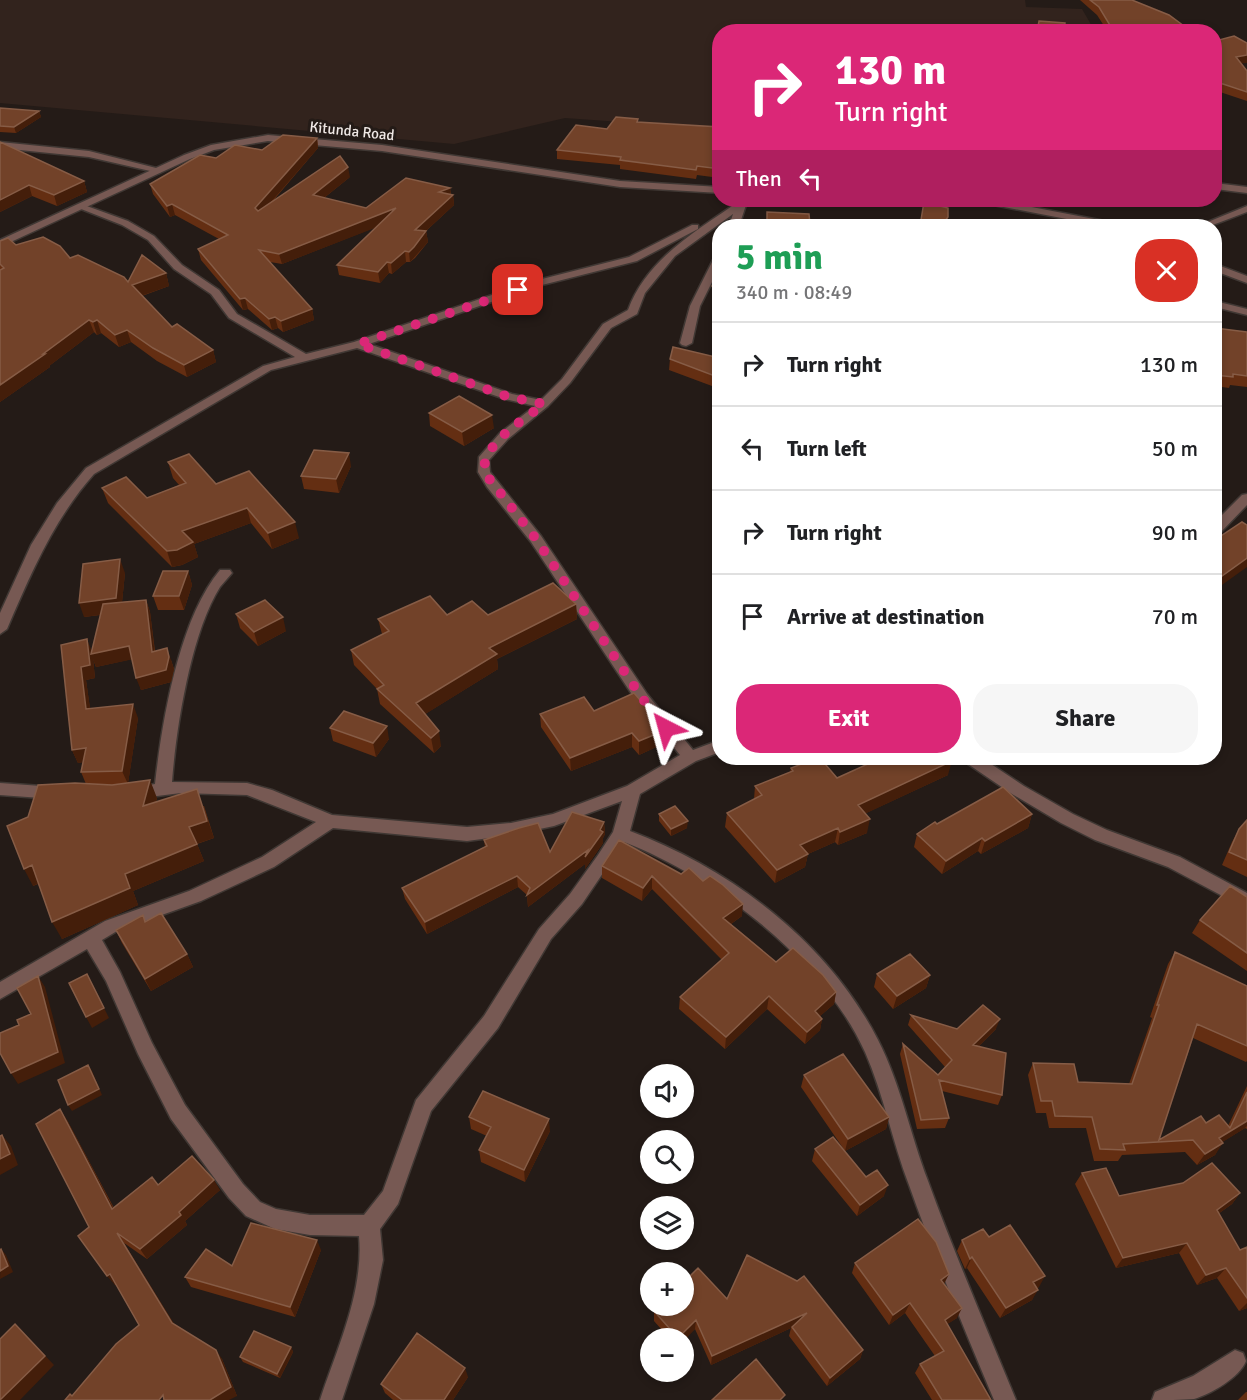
<!DOCTYPE html>
<html lang="en">
<head>
<meta charset="utf-8">
<style>
  body { margin:0; font-family:Signika,sans-serif; background:#f6f6f6; color:#202124; height:100vh; display:flex; flex-direction:column; font-size:22px; white-space:nowrap }
  * { box-sizing:border-box; margin:0 }
  p { font-size:20px; color:#757577 }
  .icon { flex:none; width:33px; height:33px; fill:none; stroke:currentColor; stroke-width:2; stroke-linecap:round; stroke-linejoin:round }
  .map { position:relative; flex:1; overflow:hidden }
  .drawer { position:absolute; left:712px; top:219px; width:510px; height:546px; display:flex; flex-direction:column; background:#fff; border-radius:24px; box-shadow:0 3px 9px #0003 }
  .drawer>* { flex:none }
  .top-card { position:absolute; left:712px; top:24px; width:510px; height:183px; border-radius:24px; box-shadow:0 3px 9px #0003; background:#db2777; color:#fff; overflow:hidden }
  .tools { position:absolute; left:640px; top:1064px; display:grid; gap:12px }
  .tools a { display:grid; place-items:center; width:54px; height:54px; border-radius:50%; background:#fff; box-shadow:0 3px 9px #0003; font-size:30px }
  .pin { position:absolute; display:grid; place-items:center; width:51px; height:51px; color:#fff; margin:-26px; border-radius:12px; box-shadow:0 3px 9px #0006 }
  .me { position:absolute; width:66px; margin:-33px; rotate:321deg; stroke-linejoin:round; filter:drop-shadow(0 0 4px #0008) }
  .turn { display:flex; align-items:center; gap:21px; height:126px; padding:0 24px; font-size:27px }
  .turn .icon { width:78px; height:78px; stroke-width:2.5 }
  .turn b { display:block; font-size:42px; line-height:51px }
  .then { display:flex; align-items:center; height:57px; padding:0 24px; background:#0003; gap:12px; font-size:22px }
  .round { display:grid; place-items:center; flex:none; width:63px; height:63px; border-radius:24px; background:#f6f6f6 }
  .headline { display:flex; align-items:center; justify-content:space-between; height:102px; padding:0 24px }
  h1 { font-size:36px; font-weight:800; line-height:45px; color:#1e9e55 }
  .cta { display:flex; gap:12px; margin-top:auto; padding:12px 24px }
  .cta a { flex:1; height:69px; border-radius:24px; background:#db2777; color:#fff; font-size:24px; font-weight:800; line-height:69px; text-align:center }
  .cta a+a { background:#f6f6f6; color:#202124 }
  ul { padding:0; list-style:none }
  li { display:flex; align-items:center; gap:18px; height:84px; padding:0 24px; border-top:2px solid #e0e0e0 }
  li div { flex:1 }
  li b { display:block; font-size:22px }
  li em { font-style:normal }
  .map>svg:first-child { display:block }
  .built { fill:#32231d }
  .lines { fill:none; stroke-linecap:round; stroke-linejoin:round }
  .minor-casing { stroke:#403834; stroke-width:3 }
  .tertiary-casing { stroke:#403834; stroke-width:3 }
  .minor { fill:#775953; fill-rule:evenodd }
  .tertiary { fill:#775953; fill-rule:evenodd }
  .wall { fill:#642e12 }
  .shaded-wall { fill:#441e0a }
  .building { fill:#724229; stroke:#865c46; stroke-width:1.5 }
  .route { stroke:#db2777; stroke-width:10; stroke-dasharray:0 18 }
  .labels { text-anchor:middle; stroke-width:6; stroke-linejoin:round; paint-order:stroke }
  .far-street-label { font-size:15px; fill:#efe8e5; stroke:#241b17 }
</style>
</head>
<body>
<div class="map">
<svg width="1247" height="1400" viewBox="0 0 1247 1400">
  <rect width="100%" height="100%" fill="#241b17"/>
  <path class="built" d="M0,0h1025l1,7 56,2 11,19 -67,-3v7h-306v97l-155,-11 -111,26 -454,-41z"/>
  <g class="lines">
    <defs>
      <path id="minor" d="M0,142l89,9 75,19 -5,3 -70,-16 -89,-9z
        M1215,183l32,4v6l-32,-4z
        M741,200h10l-5,5 -7,21h-10l4,-12 -58,42 -30,37 -8,21 -26,14 -41,55 -22,23 -40,33 -19,21 1,12 51,64 106,158 46,56 27,-10v12l-24,9 -56,33 -10,37c101,38 198,111 248,209 23,45 32,94 50,141 27,74 58,146 88,219h-22c-30,-71 -59,-142 -85,-215 -17,-44 -25,-90 -44,-133 -42,-92 -148,-174 -241,-210l-42,62 -31,35 -53,89 -67,83 -33,93 -18,25 3,31 -9,44 -32,96h-22c17,-52 44,-108 39,-164l-49,-1 -35,-6 -29,-13 -17,-18 -58,-79 -33,-65 -32,-73 -19,-32 -87,50v-17l105,-61 84,-30 73,-34 54,-35 -69,-27 -66,-2 -48,6 -6,-2 -2,-4 2,-4 28,-5c7,-63 24,-165 65,-214h10l2,3c-4,5 -8,9 -12,14 -29,46 -44,141 -48,195l75,1 25,7 60,25 135,12 44,-4 42,-9 74,-28 53,-31 -43,-53 -106,-160 -44,-55 -9,-15 1,-15 21,-24 35,-27 -30,-7 -148,-51 -86,22 -177,104c-40,45 -63,99 -87,155l-7,5v-21l31,-68 26,-42 29,-35 177,-102 32,-9 -66,-39 -18,-24 -37,-25 -26,-29 -26,-15 -46,-18 8,-2 44,16 26,15 28,29 37,25 18,24 69,40 48,-12 176,-60 99,-25 63,-32h6v4l-61,32 -99,25 -169,58 143,50 29,6 21,-21 41,-55 25,-14c19,-52 70,-80 113,-110zM622,801l-9,31 -15,23 -28,39 -31,35 -55,87 -68,84 -33,91 -19,24h-54l-34,-6 -16,-7 -17,-18 -58,-79 -33,-62 -32,-71 -18,-32 15,-9 84,-30 73,-34 59,-39 134,13 44,-6 43,-9z
        M720,253v13l-20,40 -8,37 -6,3 -4,-1 -2,-2 10,-37 25,-50z
        M1215,264l32,12v7l-32,-12z
        M1215,301l32,8v6l-32,-8z
        M1247,494v11l-27,28 -5,1v-12l27,-27z
        M963,758h19l42,28 49,28 34,16 73,27 67,36v16l-79,-42 -73,-27 -34,-17 -49,-29 -47,-32z
        M0,783l55,4 6,2 2,4 -2,4 -6,2 -55,-4z
        M1235,1350l8,3 3,8c-6,16 -35,33 -52,38 -12,1 -30,1 -42,1l3,-8 38,-16z"/>
      <path id="tertiary" d="M268,135l114,10 238,36 100,6v6l-100,-6 -238,-36 -114,-10 -54,9 -24,9 -190,88v-7l184,-85 27,-10z
        M979,200h16l120,23 5,3h-17l-120,-23z
        M1247,206v6l-37,14h-12z"/>
    </defs>
    <use href="#minor" class="minor-casing"/>
    <use href="#tertiary" class="tertiary-casing"/>
    <use href="#minor" class="minor"/>
    <use href="#tertiary" class="tertiary"/>
  </g>
  <path class="wall" d="M1080,0h52l60,32h-84l-11,-17z
    M1215,41l26,22 6,8v30l-27,-9h-5z
    M0,108l39,3 2,6 -25,16 -16,-1z
    M638,123l82,4v51l-23,-3 -1,4 -76,-10v-4l-63,-6v-9l50,-21z
    M317,138l1,10 -46,54 78,-25 -26,21 42,10 84,-20 1,6 2,1 1,10 -28,26 2,11 -13,16 -5,4h-4l-14,12 -3,-1 -9,10 -41,-8 -2,-10 39,-38 -94,37 -12,-2 42,47 2,11 -31,12 -5,-4 -6,2 -24,-21 -5,1 -42,-50 -3,-11 21,-10 -44,-24 -5,2 -17,-23 -3,-10 66,-26 46,-8z
    M0,142l84,39 3,11 -30,14 -25,-10 -32,16z
    M924,202l23,21 -2,3h-25z
    M0,241l70,17 58,24 38,-9 3,13 -27,10 30,31 41,23 3,12 -29,15 -30,-16 -26,-19 -12,5 -18,-14 -4,2 -3,-3 -45,34 1,1 -50,35z
    M720,285v26l-8,-14v-11z
    M1215,328l32,4v55l-17,-2 -1,3 -14,-2z
    M720,358v31l-51,-19 1,-11z
    M429,413l65,15 -30,18 -34,-20z
    M168,462l48,22 83,54 -27,11 -21,-26 -57,21 4,13 -16,8 -10,2 -64,-64 -6,-15 45,10 32,-13 -6,-7z
    M351,466l-12,27 -35,-4 -3,-13z
    M188,571l4,14 -8,25h-26l-5,-14z
    M125,573l-3,29 24,-2 4,12 5,39 16,9 3,9 -3,13 -30,8 -9,-31 -36,8 -3,-8 2,19 -9,2 4,29 48,9 -10,65 29,15 -1,4 48,4 10,32 -17,6 7,17 -71,30 5,14 -76,34 -24,-55 -5,2 -5,-69 58,-33 -5,-12 2,-10 -5,1 -6,-13 20,-99 8,-36 -16,2z
    M576,604l1,15 -80,40 1,10 -73,45 16,32 -7,7 -54,-49 -3,-15 -23,-24 -3,-15 31,-16 -4,-15 69,-4h41z
    M236,614l50,17 -28,15 -18,-18z
    M594,711l71,32 -26,12 -7,-8 -61,24 -30,-44 -1,-13z
    M330,728l59,11 -13,18 -43,-16z
    M893,760l55,15 -82,38 1,20 -29,12 -3,-3 -27,12 -3,13 -30,16 -50,-56 2,-14 27,-14 1,-13 35,-14 1,-4 46,10z
    M659,814l28,14 -16,8 -12,-15z
    M1032,814l-4,14 -47,26 -3,-3 -36,23 -28,-27 3,-13 20,-10z
    M1247,820v57l-25,-12 10,-23 7,-13z
    M604,822l1,12 -2,4v5l-18,26v-5l-57,43 -1,-12 -9,-8 -91,47 -22,-35 -3,-11 83,-41 -1,-7 66,12z
    M619,840l123,76 -11,8 45,38 60,30 -2,12 -14,12 2,3 -2,11 -15,14 -38,-35 -42,40 -46,-40 1,-12 42,-37 -70,-71 -10,12 -40,-23v-12z
    M1247,897v74l-55,-38 8,-13z
    M145,921l42,33 6,13 -42,24 -29,-48 -6,-13z
    M1175,952l72,34v75l-1,1 -53,-24 -34,102 47,-17 22,3 19,-40v43l-2,-1 -23,14 -7,13 -18,10 -12,-13 -63,3 -4,6h-24l-8,-33h-37l-3,-15h-10l-8,-38 5,-12 45,19 51,2 23,-66 -2,-1 18,-53z
    M877,974l53,1 -4,13 -33,21 -19,-22z
    M911,1015l46,14h39l-17,17 23,49 -4,10 -56,-14 7,27 -4,10 -28,1 -17,-75 3,-10 35,31 7,-8 -37,-42z
    M804,1075l85,42 -3,12 -41,22 -44,-64z
    M469,1117l81,14 -25,51 -44,-20 -2,-12 8,-14 -16,-7z
    M67,1120l47,88 44,-23 62,5 -35,31 2,4 -40,34 -23,-16 50,81 48,35 15,37h-165l67,-71 -23,-41 -1,1 -26,-58z
    M815,1149l51,28 18,19 -27,20 -45,-55z
    M1082,1173l37,23 64,-13 57,10 -8,11 -14,10 22,36 7,-3v61l-8,3 -22,-33 -20,7 -18,-32 -63,15 -41,-84z
    M989,1237l50,50 -2,1 -5,12 -32,18 -33,-50 -2,1 -8,-18 5,-11z
    M321,1250l-26,67 -104,-30 -6,-10z
    M855,1263l89,21 13,34 -10,6 44,76h-59l-17,-27 5,-9 15,-8 -30,-43 -16,12 -37,-52z
    M727,1299l136,51 -3,9 -33,27 -38,-50 2,-8 -80,37 -16,-36 -11,9h-15l-15,-17v-10z
    M291,1347l2,5 -13,26 -37,-16 -3,-5z
    M468,1377l-15,23h-60l-8,-7 -4,-9z
    M1246,1392h1v8h-9z"/>
  <path class="shaded-wall" d="M1247,55v8l-14,1 3,-7z
    M39,111l2,6 -25,16 -2,-6z
    M317,138l1,10 -61,70 -2,-10z
    M348,167l2,10 -35,28 -2,-10z
    M84,181l3,11 -30,14 -3,-11z
    M29,185l3,11 -32,16v-12z
    M450,188l1,9 2,-2 1,10 -38,35 -1,-10 24,-38z
    M172,204l3,11 -5,2 -3,-11z
    M396,208l2,11 -116,45 -3,-10z
    M948,217l-1,6 -2,3h-3z
    M426,231l2,11 -18,20 -1,-10z
    M405,251l1,11 -14,12 -1,-11z
    M387,262l2,11 -9,10 -2,-11z
    M166,273l3,13 -34,12 -3,-13z
    M245,298l3,11 -5,1 -3,-11z
    M312,309l2,11 -31,12 -2,-11z
    M275,317l3,11 -6,2 -3,-11z
    M89,320l5,12 -45,34 1,1 -50,35v-17z
    M97,320l4,13 -4,2 -4,-13z
    M127,330l4,12 -12,5 -4,-12z
    M213,350l3,12 -29,15 -3,-12z
    M492,415l2,13 -30,18 -2,-14z
    M349,453l2,13 -12,27 -3,-14z
    M247,508l4,15 -57,21 4,13 -16,8 -10,2 -5,-16 15,-20z
    M295,522l4,16 -27,11 -4,-16z
    M1247,558v9l-32,23v-9z
    M120,559l5,14 -4,39 -37,5 -5,-14z
    M188,571l4,14 -8,25 -5,-14z
    M146,600l4,12 6,52 -4,-12z
    M576,604l1,15 -80,40 1,10 -79,49 -3,-15 73,-55z
    M283,617l3,14 -28,15 -4,-14z
    M87,639l5,13 37,-6 5,13 -38,8 -3,-8 2,19 -9,2 6,42 -6,-13 -5,-42z
    M167,648l7,21 -3,13 -30,8 -5,-12z
    M133,704l5,14 -10,66 -6,-13z
    M387,726l2,13 -13,18 -3,-14z
    M666,730l-1,13 -26,12v-14z
    M439,731l2,15 -7,7 -3,-15z
    M632,733v14l-61,24 -1,-13z
    M86,748l5,13 -13,2 -6,-13z
    M952,761l-4,14 -92,43 2,-13z
    M150,780l7,18 -7,26 -7,-18z
    M197,789l17,49 -18,6 -7,-17z
    M1032,814l-4,14 -47,26 4,-13z
    M870,819l-3,14 -29,12 2,-13z
    M688,821l-1,7 -16,8v-7z
    M604,822l1,12 -2,4v5l-18,26v-5l-57,43 -1,-12 73,-65z
    M838,828l-3,14 -27,12 -3,13 -30,16 2,-13 23,-25z
    M982,838l-4,13 -36,23 4,-13z
    M197,844l7,17 -71,30 5,14 -76,34 -10,-17 73,-48z
    M32,865l9,17 -8,4 -9,-17z
    M517,876l1,11 -91,47 -2,-12z
    M652,876v13l-10,12 1,-13z
    M743,904l-1,12 -20,14 1,-12z
    M187,954l6,13 -42,24 -6,-12z
    M930,975l-4,13 -33,21 4,-13z
    M38,976l7,11 20,76 -47,21 -7,-11 47,-21z
    M92,984l17,34 -17,10 -6,-11z
    M836,992l-2,12 -22,19 3,-12z
    M769,996l-2,13 -42,40 1,-12z
    M822,1019l-2,11 -15,14 2,-12z
    M1000,1019l-4,10 -26,26 3,-10z
    M88,1065l4,6 10,24 -30,16 -4,-6z
    M60,1109l7,11 52,99 -7,-10z
    M889,1117l-3,12 -41,22 3,-12z
    M549,1119l1,12 -25,51 -1,-12z
    M1247,1121v5l-2,2 -35,22 9,-12z
    M2,1135l9,11 7,19 -18,10v-16z
    M1223,1143l-8,12 -18,10 8,-11z
    M214,1180l6,10 -35,31 2,4 -40,34 -7,-10 39,-37z
    M888,1185l-4,11 -27,20 3,-11z
    M1240,1193l-8,11 -24,17 9,-11z
    M117,1233l7,10 55,89 -7,-9z
    M317,1240l4,10 -26,67 -5,-10z
    M1187,1243l-8,10 -63,15 7,-10z
    M1,1249l5,6 7,17 -13,7z
    M972,1257l-5,11 -2,1 5,-10z
    M1226,1268l-9,10 -20,7 9,-10z
    M110,1274l7,9 -2,2 -8,-9z
    M949,1274l-5,10 -3,-4z
    M1045,1276l-6,11 -12,6 6,-11z
    M1038,1290l-6,10 -32,18 6,-10z
    M910,1303l-5,10 -16,12 4,-10z
    M1247,1303v5l-8,3z
    M962,1308l-5,10 -17,11 5,-9z
    M807,1313l-3,9 -93,43 1,-9z
    M696,1320l-1,9 -11,12v-3h-6z
    M15,1324l39,41 -34,35h-19z
    M291,1347l2,5 -13,26 -3,-4z
    M216,1350l6,9 15,37 -8,4h-19z
    M863,1350l-3,9 -33,27 3,-8z
    M465,1368l3,9 -15,23h-9z"/>
  <path class="building" d="M1090,0h42l37,15 23,17h-78l-15,-25z
    M1039,21l26,2 -1,9h-27z
    M1234,36l13,7v12l-11,2 11,14v21l-24,-8 -8,-1v-42z
    M0,108l39,3 -25,16 -14,-1z
    M616,117l22,2 -1,3 83,5v42l-23,-3 -1,4 -76,-10 1,-3 -64,-7 19,-25 31,4z
    M283,135l34,3 -62,70 3,3 82,-55 8,11 -35,28 53,13 40,-30 44,10 -11,4 14,3 -38,35 11,1 -12,16 -5,5 -4,-1 -14,12 -4,-1 -9,10 -41,-7 59,-57 -117,46 -20,-4 53,59 -31,12 -6,-4 -6,2 -24,-21 -5,1 -42,-50 30,-14 -56,-31 -5,2 -17,-22 50,-29 16,3 19,-13 27,5z
    M0,142l84,39 -30,14 -25,-10 -29,15z
    M924,202l24,6v9l-6,8 -22,1z
    M767,212l42,2 1,11 27,1h-70z
    M43,237l17,9 10,12 8,-3 46,22 4,5 14,-27 24,18 -34,12 40,42 5,-3 36,26 -29,15 -31,-17 -26,-18 -12,5 -18,-15 -4,2 -4,-2 -46,34h2l-45,31v-115l4,-2 -4,-4v-23l8,-3 8,7z
    M720,285v14l-8,-13z
    M1215,328l32,4v44l-14,-2v3l-18,-2z
    M673,347l47,11v20l-50,-19z
    M459,396l33,19 -30,17 -33,-19z
    M314,450l35,3 -13,26 -35,-3z
    M189,454l27,30 33,-13 46,51 -27,11 -21,-25 -65,23 11,11 -16,8 -10,1 -65,-63 24,-11 21,21 39,-15 -18,-21z
    M1242,522l5,3v33l-32,23v-41z
    M120,559l-4,39 -37,5 4,-39z
    M163,571h25l-9,25h-26z
    M553,583l23,21 -87,44 8,6 -81,49 23,28 -8,7 -54,-49 7,-4 -33,-35 38,-19 -11,-12 52,-23 17,19 25,-14 16,14z
    M146,600l6,52 15,-4 2,9 -3,13 -30,8 -7,-32 -38,8 12,-50z
    M265,600l18,17 -29,15 -18,-18z
    M87,639l3,26 -9,2 5,42 47,-5 -11,67 -41,1 5,-24 -14,2 -11,-105z
    M634,693l32,37 -27,11 -7,-8 -62,25 -30,-44 44,-17 10,14z
    M344,711l43,15 -14,17 -43,-15z
    M817,758h3l17,20 44,-20h10l2,2 4,-2h51l4,3 -94,44 12,14 -30,13 -2,-4 -38,17 8,9 -31,16 -50,-57 35,-18 -7,-9 38,-15 -2,-3z
    M150,780l-7,26 54,-17 10,32 -18,6 8,17 -72,30 5,14 -78,34 -20,-57 -8,4 -17,-43 21,-9 10,-32 37,-2 37,2z
    M1003,787l29,27 -47,27 -3,-3 -36,23 -29,-27 18,-12 2,2z
    M675,806l13,15 -17,8 -12,-15z
    M572,812l32,10 -4,8 3,2 -18,25 3,-7 -61,45 3,-7 -13,-12 -92,46 -23,-34 85,-42 -3,-6 35,-12 19,-5 12,29z
    M1247,820v40l-18,-8 10,-23z
    M619,840l62,34 8,-6 14,13 7,-5 13,9 20,19 -20,14 53,44 17,-14 30,27 13,17 -21,19 7,8 -15,13 -38,-36 -43,41 -46,-40 49,-44 -77,-77 -9,12 -41,-22z
    M1230,886l17,11v56l-47,-33z
    M161,913l26,41 -42,25 -29,-49 27,-15 2,7z
    M1175,952l72,34v60l-50,-22 -38,116 42,-24 5,7 13,-8 11,13 17,-36v29l-28,17 4,5 -18,11 -12,-14 -70,4 2,6 -25,-1 -8,-32 -37,-1 -3,-15h-11l-8,-38 41,1 4,18 54,2 27,-79h-2z
    M910,954l20,21 -33,21 -20,-22z
    M87,974l17,34 -18,9 -17,-34z
    M38,976l20,76 -47,21 -11,-20v-20l19,-8 -2,-5 14,-6 -14,-26z
    M983,1005l17,14 -27,26 33,8 -4,42 -63,-15 10,38 -28,2 -18,-76 35,31 14,-15 -41,-45 46,14z
    M843,1054l46,63 -41,22 -44,-64z
    M88,1065l11,24 -31,16 -10,-25z
    M483,1091l66,28 -25,51 -45,-20 12,-23 -22,-10z
    M60,1109l52,100 40,-32 6,8 34,-29 22,24 -35,32 2,3 -41,34 -23,-16 55,90 44,27 15,37 -21,13h-46l-1,-5 -4,5h-94l5,-6 2,2 44,-52 23,-19 -29,-51 -3,2 -29,-40 11,-9 -53,-103z
    M2,1135l8,19 -10,5v-23z
    M833,1137l33,40 11,-7 11,15 -28,20 -45,-56z
    M1212,1163l28,30 -23,17 23,40 7,-3v51l-21,-30 -20,7 -19,-32 -64,15 -41,-85 24,-5 13,28 64,-13z
    M918,1219l18,23 13,32 -8,6 21,28 -17,12 46,80h-49l-22,-36 24,-13 -34,-48 -17,12 -38,-52z
    M251,1223l66,17 -27,67 -105,-30 21,-28 26,17z
    M1010,1225l35,51 -12,6 5,8 -32,18 -34,-51 -2,2 -8,-19 21,-11 6,8z
    M1,1249l7,17 -8,5v-21z
    M747,1255l50,26 7,-5 59,74 -33,28 -38,-51 15,-14 -95,43 -16,-36 -18,18 -24,-27 7,-6h23v-23l14,-14 29,31z
    M15,1324l30,32 -45,44v-61z
    M254,1331l37,16 -14,27 -37,-17z
    M417,1333l48,35 -21,32h-42l-21,-16z
    M756,1359l29,36 -5,5h-68z"/>
  <g class="lines">
    <path class="route" d="M518,290l-160,54 151,53 35,7c-21,17 -61,38 -60,68l52,67 106,159 24,30"/>
  </g>
  <g class="labels">
    <g class="far-street-label">
      <text transform="translate(352 131) rotate(6)" y="5">Kitunda Road</text>
    </g>
  </g>
</svg>
<div class="tools">
<a><svg class="icon" aria-label="sound" viewBox="0 0 24 24"><path d="M4 9h4l5-4v14l-5-4H4zM17 9q2 3 0 6"/></svg></a>
<a><svg class="icon" aria-label="search" viewBox="0 0 24 24"><circle cx="10" cy="10" r="6"/><path d="M15 15l6 6"/></svg></a>
<a><svg class="icon" aria-label="layers" viewBox="0 0 24 24"><path d="M12 4l9 5-9 5-9-5zM3 14l9 5 9-5"/></svg></a>
<a>+</a>
<a>−</a>
</div>
<div class="pin" style="left:518px;top:290px;background:#d93025"><svg class="icon" aria-label="arrive" viewBox="0 0 24 24"><path d="M6 21V4h12l-3 4 3 4H6"/></svg></div>
<svg class="me" style="left:666px;top:728px" viewBox="-20 -20 40 40"><path d="M0-17L14 15 0 8-14 15z" fill="#db2777" stroke="#fff" stroke-width="4"/></svg>
<div class="top-card">
<div class="turn"><svg class="icon" aria-label="right" viewBox="0 0 24 24"><path d="M7 20v-9h11M14 6l5 5-5 5"/></svg><div><b>130 m</b>Turn right</div></div>
<div class="then">Then<svg class="icon" aria-label="left" viewBox="0 0 24 24"><path d="M17 20v-9H6M10 6l-5 5 5 5"/></svg></div>
</div>
<section class="drawer">
<div class="headline"><div><h1>5 min</h1><p>340 m · 08:49</p></div><a class="round" style="background:#d93025;color:#fff"><svg class="icon" aria-label="close" viewBox="0 0 24 24"><path d="M6 6l12 12M18 6L6 18"/></svg></a></div>
<ul>
<li><svg class="icon" aria-label="right" viewBox="0 0 24 24"><path d="M7 20v-9h11M14 6l5 5-5 5"/></svg><div><b>Turn right</b></div><em>130 m</em></li>
<li><svg class="icon" aria-label="left" viewBox="0 0 24 24"><path d="M17 20v-9H6M10 6l-5 5 5 5"/></svg><div><b>Turn left</b></div><em>50 m</em></li>
<li><svg class="icon" aria-label="right" viewBox="0 0 24 24"><path d="M7 20v-9h11M14 6l5 5-5 5"/></svg><div><b>Turn right</b></div><em>90 m</em></li>
<li><svg class="icon" aria-label="arrive" viewBox="0 0 24 24"><path d="M6 21V4h12l-3 4 3 4H6"/></svg><div><b>Arrive at destination</b></div><em>70 m</em></li>
</ul>
<div class="cta"><a>Exit</a><a>Share</a></div>
</section>
</div>
</body>
</html>
